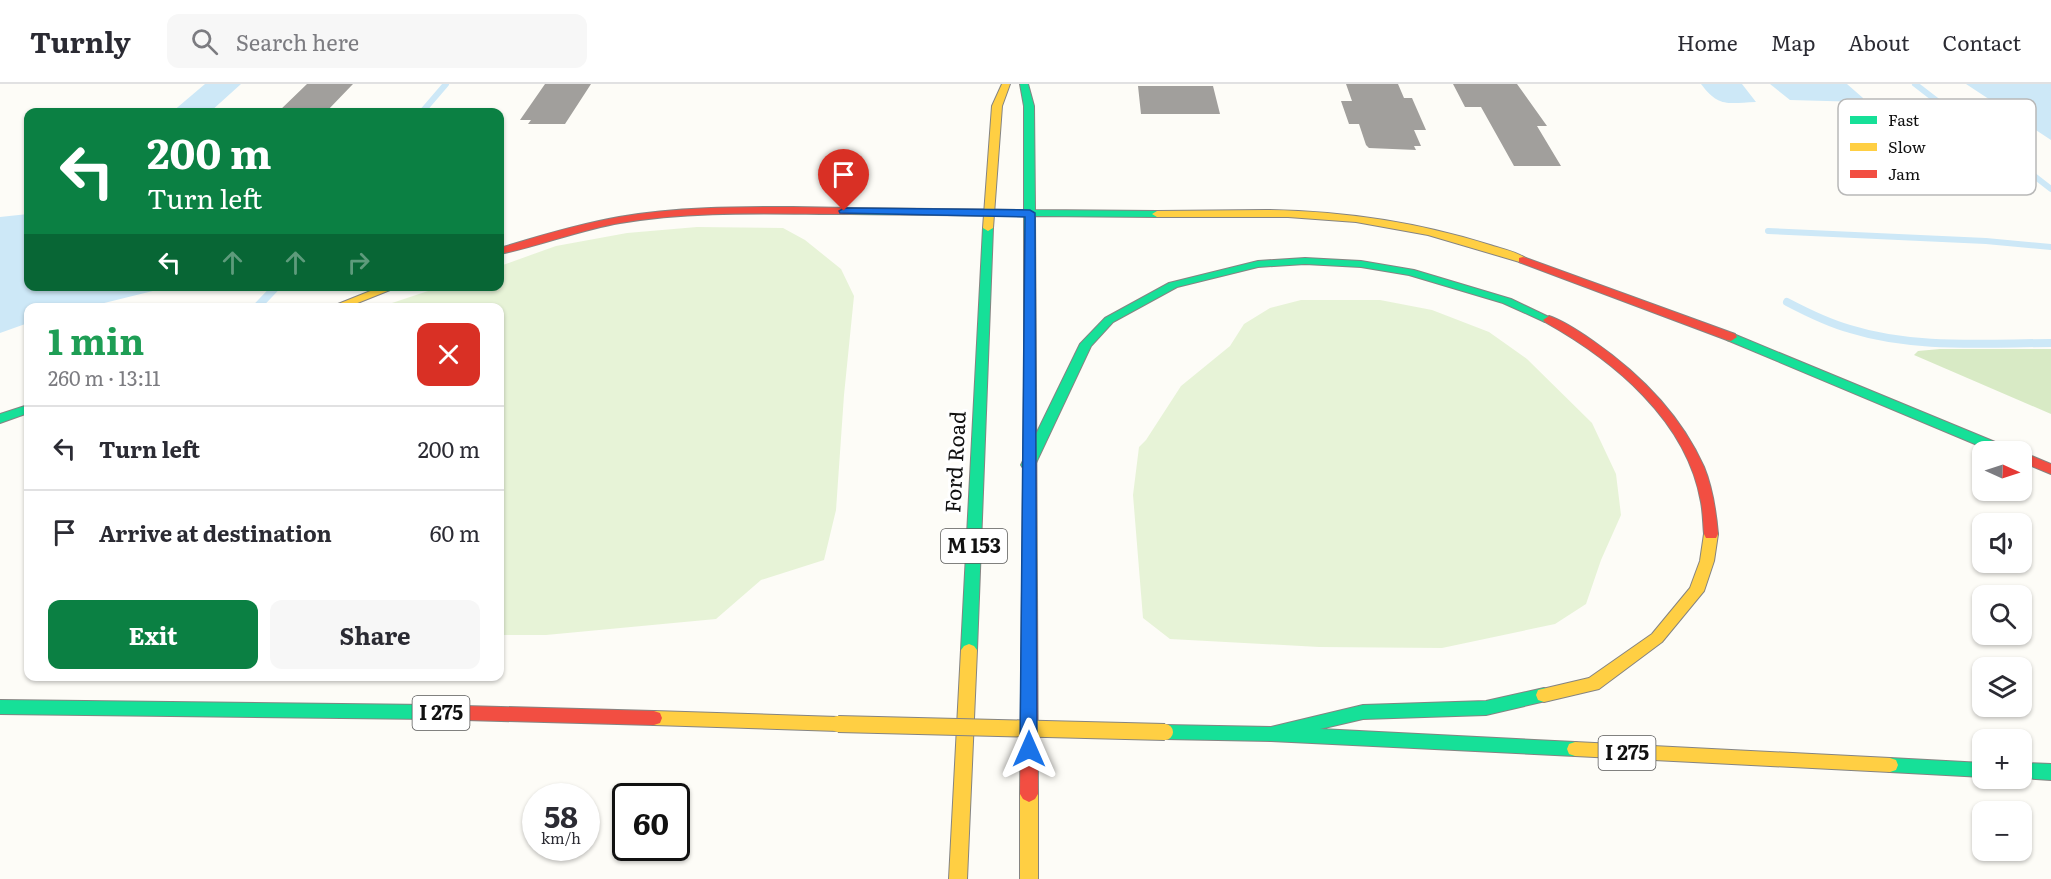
<!DOCTYPE html>
<html lang="en">
<head>
<meta charset="utf-8">
<style>
  body { margin:0; font-family:Literata,serif; background:#f7f7f7; color:#2b2b33; height:100vh; display:flex; flex-direction:column; font-size:22px; white-space:nowrap }
  * { box-sizing:border-box; margin:0 }
  p { font-size:20px; color:#7c7c81 }
  .icon { flex:none; width:33px; height:33px; fill:none; stroke:currentColor; stroke-width:2; stroke-linecap:round; stroke-linejoin:round }
  .map { position:relative; flex:1; overflow:hidden }
  .sheet { position:absolute; left:24px; top:219px; width:480px; height:378px; display:flex; flex-direction:column; background:#fff; border-radius:12px; box-shadow:0 2px 4px #0004 }
  .sheet>* { flex:none }
  .hud { position:absolute; left:24px; top:24px; width:480px; height:183px; border-radius:12px; box-shadow:0 2px 4px #0004; background:#0b8043; color:#fff; overflow:hidden }
  .needle { width:39px; rotate:93deg }
  .tools { position:absolute; left:1972px; top:357px; display:grid; gap:12px }
  .tools a { display:grid; place-items:center; width:60px; height:60px; border-radius:12px; background:#fff; box-shadow:0 2px 4px #0004; font-size:30px }
  .speed { position:absolute; left:522px; top:699px; display:flex; gap:12px; font-size:30px; font-weight:700; text-align:center }
  .speed>* { display:grid; place-content:center; width:78px; height:78px; border-radius:50%; background:#fff; box-shadow:0 2px 4px #0004; line-height:1 }
  .speed small { font-size:15px; font-weight:400 }
  .speed .limit { border:3px solid #111; border-radius:9px; background:#fff; color:#111 }
  .pin { position:absolute; display:grid; place-items:center; width:51px; height:51px; color:#fff; margin:-62px -26px; border-radius:50% 50% 50% 0; rotate:-45deg; box-shadow:0 0 6px #0007 }
  .pin .icon { rotate:45deg }
  .me { position:absolute; width:66px; margin:-33px; rotate:0deg; stroke-linejoin:round; filter:drop-shadow(0 0 4px #0008) }
  .turn { display:flex; align-items:center; gap:21px; height:126px; padding:0 24px; font-size:27px }
  .turn .icon { width:78px; height:78px; stroke-width:2.5 }
  .turn b { display:block; font-size:42px; line-height:51px }
  .lanes { display:flex; align-items:center; height:57px; padding:0 24px; background:#0003; justify-content:center; gap:30px; direction:ltr }
  .lanes .off { opacity:.35 }
  .round { display:grid; place-items:center; flex:none; width:63px; height:63px; border-radius:12px; background:#f7f7f7 }
  .overview { display:flex; align-items:center; justify-content:space-between; height:102px; padding:0 24px }
  h1 { font-size:36px; font-weight:700; line-height:45px; color:#1e9e55 }
  .button { display:flex; gap:12px; margin-top:auto; padding:12px 24px }
  .button a { flex:1; height:69px; border-radius:12px; background:#0b8043; color:#fff; font-size:24px; font-weight:700; line-height:69px; text-align:center }
  .button a+a { background:#f7f7f7; color:#2b2b33 }
  ul { padding:0; list-style:none }
  li { display:flex; align-items:center; gap:18px; height:84px; padding:0 24px; border-top:2px solid #e1e1e2 }
  li div { flex:1 }
  li b { display:block; font-size:22px }
  li em { font-style:normal }
  header { display:flex; align-items:center; gap:36px; box-sizing:border-box; height:84px; padding:0 30px; background:#fff; border-bottom:2px solid #e1e1e2 }
  header strong { font-size:28px }
  nav { display:flex; gap:33px; margin-inline-start:auto; font-size:21px }
  .search { width:420px; height:54px; background:#f7f7f7; display:flex; align-items:center; gap:15px; box-sizing:border-box; padding:0 21px; border-radius:12px; color:#7c7c81; font-size:22px }
  .map>svg:first-child { display:block }
  .green { fill:#e7f3d7 }
  .forest { fill:#d8eac5 }
  .water { fill:#cde8f7 }
  .lines { fill:none; stroke-linecap:round; stroke-linejoin:round }
  .stream-far1 { stroke:#cde8f7; stroke-width:6 }
  .stream { stroke:#cde8f7; stroke-width:8 }
  .building { fill:#a19f9c }
  .fast-casing { stroke:#858482; stroke-width:2 }
  .slow-casing { stroke:#858482; stroke-width:2 }
  .jam-casing { stroke:#858482; stroke-width:2 }
  .fast { fill:#16e098; fill-rule:evenodd }
  .slow { fill:#ffcf43; fill-rule:evenodd }
  .jam { fill:#f24e42; fill-rule:evenodd }
  .slow-bridge-casing { stroke:#858482; stroke-width:18; stroke-linecap:butt }
  .slow-bridge { stroke:#ffcf43; stroke-width:16 }
  .route { fill:#1a73e8; stroke:#114b97; stroke-width:1.5 }
  .labels { text-anchor:middle; stroke-width:6; stroke-linejoin:round; paint-order:stroke }
  .shield { fill:#fff; stroke:#585858; stroke-width:1.5 }
  .shield-label { font-size:20px; font-weight:bold; fill:#111 }
  .street-label { font-size:21px; fill:#111; stroke:#fff }
  .key { fill:#fff; stroke:#b8b8b8; stroke-width:1.5 }
  .key-label { font-size:16px; fill:#111 }
</style>
</head>
<body>
<header>
<strong>Turnly</strong>
<div class="search"><svg class="icon" aria-label="search" viewBox="0 0 24 24"><circle cx="10" cy="10" r="6"/><path d="M15 15l6 6"/></svg>Search here</div>
<nav><a>Home</a><a>Map</a><a>About</a><a>Contact</a></nav>
</header>
<div class="map">
<svg width="2051" height="795" viewBox="0 0 2051 795">
  <rect width="100%" height="100%" fill="#fdfcf7"/>
  <path class="green" d="M697,143l86,1 22,12 36,29 13,27 -10,99 -8,115 -12,50 -63,20 -45,39 -170,16h-46v-327l-120,-1 60,-20 60,-1v-20l56,-20 71,-13z
    M1301,216h79l52,10 57,22 38,27 65,64 24,51 5,41 -20,45 -15,44 -31,20 -113,24 -123,-1 -149,-8 -27,-21 -10,-123 6,-48 7,-7 35,-54 49,-40 14,-22 26,-16z"/>
  <path class="forest" d="M1940,265h111v65l-137,-59 4,-4z"/>
  <path class="water" d="M205,0h36l-31,28h-38z
    M1701,0h41l14,18c-28,1 -37,6 -55,-18z
    M1770,0h77l16,14v4l-73,-2z
    M1966,0h85v56z
    M28,130v72l141,1 -81,20 -60,1v15l-28,10v-116z"/>
  <g class="lines">
    <path class="stream-far1" d="M1915,0l136,105
      M422,28l24,-28
      M1768,147l218,10 65,6
      M274,205l3,-3"/>
    <path class="stream" d="M1787,218c21,11 41,21 63,27 64,20 135,14 201,14
      M256,224l20,-21"/>
  </g>
  <path class="building" d="M307,0h46l-27,28h-48z
    M545,0h46l-26,40h-37l3,-4h-11z
    M1346,0h52l6,14h8l14,32h-12l7,16h-7l2,4 -47,-2 -3,-3 -7,-21h-10l-8,-23h11z
    M1453,0h64l30,42h-10l24,40h-47l-33,-59h-16z
    M1138,2h75l7,28h-79z"/>
  <g class="lines">
    <defs>
      <path id="fast" d="M1020,0h8l6,22 1,104 122,1 5,3 -5,3 -122,-1 1,171 -6,4 -6,-4v-171l-174,-2 -5,-3 5,-3 174,2v-104z
        M988,141l5,3 -16,422 -3,4 -5,2 -5,-2 -3,-4 22,-422z
        M1305,174l56,3 53,9 97,29 44,21 -2,2h-8l-42,-19 -94,-28 -48,-8 -56,-3 -47,3 -81,20 -64,35 -22,24 -56,119 -2,3h-10l-2,-3 59,-121 25,-26 64,-35 89,-22z
        M1731,249l281,116 1,3h-19l-267,-112 -2,-3z
        M28,321v8l-28,10v-9z
        M1544,604l6,2 2,5 -2,5 -64,15 -123,4 -43,10 255,13 6,2 2,5 -2,5 -6,2 -304,-15 -106,-2 -6,-2 -2,-5 2,-5 6,-2 106,2 92,-22 123,-4z
        M0,616l429,5 6,2 2,5 -2,5 -6,2 -429,-5z
        M1890,674l93,5v14l-93,-5 -6,-2 -2,-5 2,-5z
        M2022,679l29,1v16l-29,-2z"/>
      <path id="slow" d="M1002,0h8l-8,22 -9,122 -5,3 -5,-3 9,-122z
        M1266,126c76,1 151,12 224,35 12,4 29,7 38,15l-5,3 -95,-28 -72,-13 -68,-5h-131l-5,-3 5,-3z
        M383,202h17l-55,22h-17z
        M1711,445l5,1 2,4 -4,27 -10,30 -42,51 -63,47 -55,13 -6,-2 -2,-5 2,-5 51,-12 63,-44 38,-46 10,-27 4,-27 2,-4z
        M969,560l5,2 3,4 -10,229h-18l12,-229 3,-4z
        M654,627l184,6 6,2 2,5 -2,5 -6,2 -184,-6 -6,-2 -2,-5 2,-5z
        M1575,658l315,16 6,2 2,5 -2,5 -6,2 -315,-16 -6,-2 -2,-5 2,-5z
        M1029,702l6,3 3,5v85h-18v-85l3,-5z"/>
      <path id="jam" d="M793,123l57,1 5,3 -5,3c-77,0 -154,-4 -230,9 -41,7 -80,23 -120,31v-6c39,-12 79,-24 119,-31 57,-10 116,-10 174,-10z
        M1523,173l212,77 2,3 -6,4 -4,-1 -208,-78v-4z
        M1549,232c15,5 31,16 44,25 46,32 88,74 111,126 9,22 12,44 14,67l-2,4h-10l-2,-4c-1,-11 -1,-22 -3,-32 -14,-82 -88,-142 -156,-180l-2,-2z
        M1030,299l6,4 2,407 -3,5 -6,3 -6,-3 -3,-5 4,-407z
        M2022,368l29,12v10l-29,-12z
        M429,621l225,6 6,2 2,5 -2,5 -6,2 -225,-6 -6,-2 -2,-5 2,-5z"/>
    </defs>
    <use href="#fast" class="fast-casing"/>
    <use href="#slow" class="slow-casing"/>
    <use href="#jam" class="jam-casing"/>
    <use href="#fast" class="fast"/>
    <use href="#slow" class="slow"/>
    <use href="#jam" class="jam"/>
    <defs>
      <path id="slow-bridge" d="M838,640l327,8"/>
    </defs>
    <use href="#slow-bridge" class="slow-bridge-casing"/>
    <use href="#slow-bridge" class="slow-bridge"/>
  </g>
  <path class="route" d="M844,124l186,2 5,3 2,536 -2,5 -6,3 -6,-3 -3,-5 5,-532 -185,-4 -1,-2z"/>
  <g class="labels">
    <g class="shield">
      <rect x="941" y="445" width="66" height="34" rx="4.5"/>
      <rect x="412.5" y="612" width="57" height="34" rx="4.5"/>
      <rect x="1598.5" y="652" width="57" height="34" rx="4.5"/>
    </g>
    <g class="shield-label">
      <text x="974" y="469">M 153</text>
      <text x="441" y="636">I 275</text>
      <text x="1627" y="676">I 275</text>
    </g>
    <g class="street-label">
      <text transform="translate(956 378) rotate(-87)" y="7">Ford Road</text>
    </g>
  </g>
  <rect x="1838" y="15" width="198" height="96" rx="9" class="key"/>
  <rect x="1850" y="32" width="27" height="8" fill="#16e098"/>
  <rect x="1850" y="59" width="27" height="8" fill="#ffcf43"/>
  <rect x="1850" y="86" width="27" height="8" fill="#f24e42"/>
  <g class="key-label">
    <text x="1888" y="42">Fast</text>
    <text x="1888" y="69">Slow</text>
    <text x="1888" y="96">Jam</text>
  </g>
</svg>
<div class="tools">
<a><svg class="needle" viewBox="-14 -14 28 28"><path d="M0-13l5 13h-10z" fill="#e53935"/><path d="M0 13l5-13h-10z" fill="#7c7c81"/></svg></a>
<a><svg class="icon" aria-label="sound" viewBox="0 0 24 24"><path d="M4 9h4l5-4v14l-5-4H4zM17 9q2 3 0 6"/></svg></a>
<a><svg class="icon" aria-label="search" viewBox="0 0 24 24"><circle cx="10" cy="10" r="6"/><path d="M15 15l6 6"/></svg></a>
<a><svg class="icon" aria-label="layers" viewBox="0 0 24 24"><path d="M12 4l9 5-9 5-9-5zM3 14l9 5 9-5"/></svg></a>
<a>+</a>
<a>−</a>
</div>
<div class="speed"><div>58<small>km/h</small></div><div class="limit">60</div></div>
<div class="pin" style="left:844px;top:127px;background:#d93025"><svg class="icon" aria-label="arrive" viewBox="0 0 24 24"><path d="M6 21V4h12l-3 4 3 4H6"/></svg></div>
<svg class="me" style="left:1029px;top:665px" viewBox="-20 -20 40 40"><path d="M0-17L14 15 0 8-14 15z" fill="#1a73e8" stroke="#fff" stroke-width="4"/></svg>
<div class="hud">
<div class="turn"><svg class="icon" aria-label="left" viewBox="0 0 24 24"><path d="M17 20v-9H6M10 6l-5 5 5 5"/></svg><div><b>200 m</b>Turn left</div></div>
<div class="lanes"><svg class="icon" aria-label="left" viewBox="0 0 24 24"><path d="M17 20v-9H6M10 6l-5 5 5 5"/></svg><svg class="icon off" aria-label="ahead" viewBox="0 0 24 24"><path d="M12 20V5M6 11l6-6 6 6"/></svg><svg class="icon off" aria-label="ahead" viewBox="0 0 24 24"><path d="M12 20V5M6 11l6-6 6 6"/></svg><svg class="icon off" aria-label="right" viewBox="0 0 24 24"><path d="M7 20v-9h11M14 6l5 5-5 5"/></svg></div>
</div>
<section class="sheet">
<div class="overview"><div><h1>1 min</h1><p>260 m · 13:11</p></div><a class="round" style="background:#d93025;color:#fff"><svg class="icon" aria-label="close" viewBox="0 0 24 24"><path d="M6 6l12 12M18 6L6 18"/></svg></a></div>
<ul>
<li><svg class="icon" aria-label="left" viewBox="0 0 24 24"><path d="M17 20v-9H6M10 6l-5 5 5 5"/></svg><div><b>Turn left</b></div><em>200 m</em></li>
<li><svg class="icon" aria-label="arrive" viewBox="0 0 24 24"><path d="M6 21V4h12l-3 4 3 4H6"/></svg><div><b>Arrive at destination</b></div><em>60 m</em></li>
</ul>
<div class="button"><a>Exit</a><a>Share</a></div>
</section>
</div>
</body>
</html>
